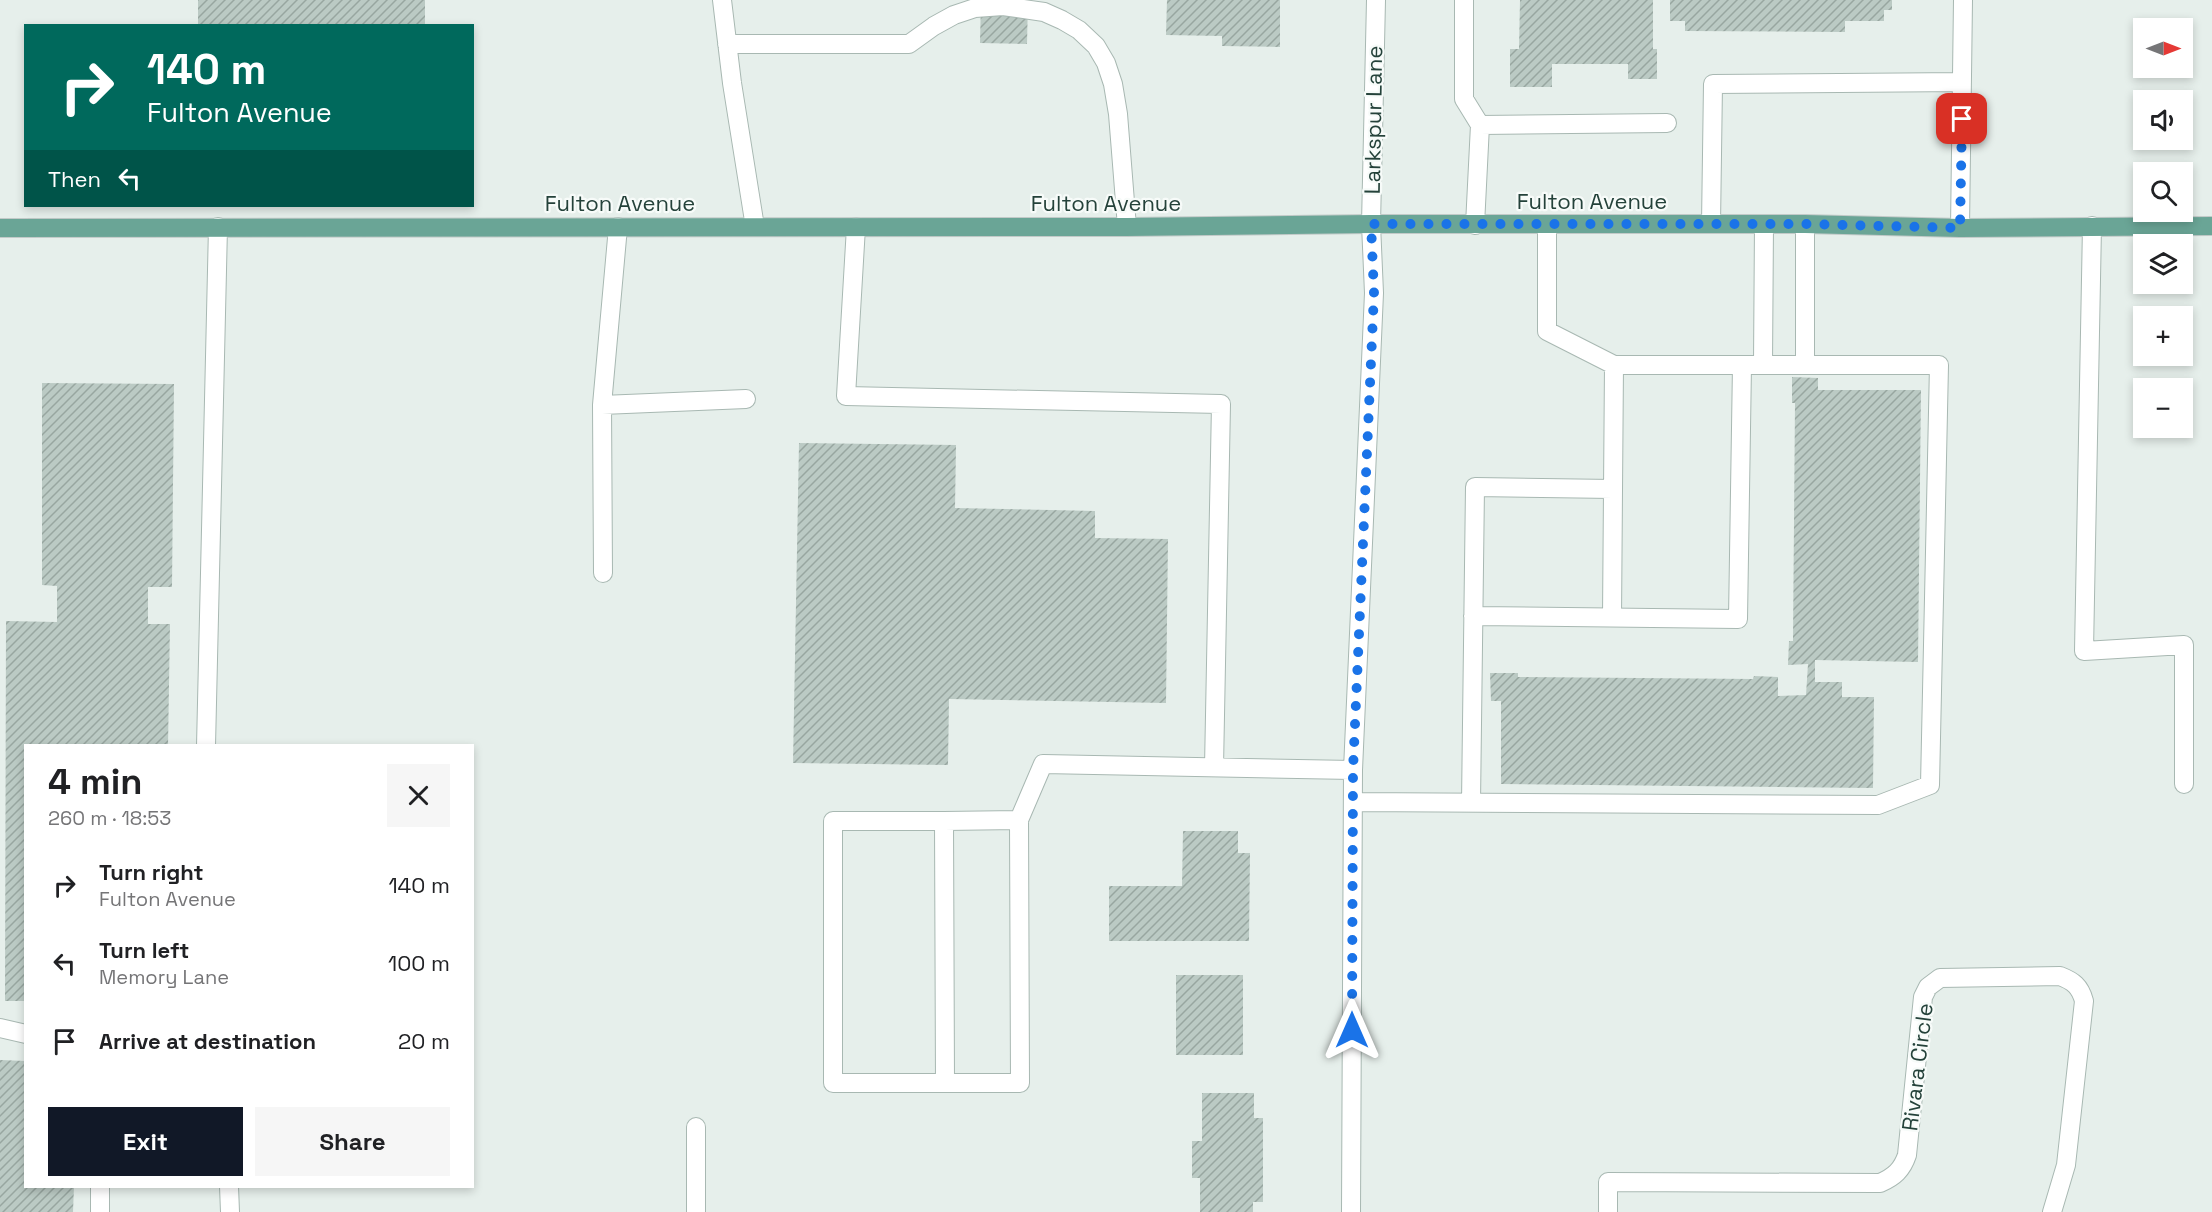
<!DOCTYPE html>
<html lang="en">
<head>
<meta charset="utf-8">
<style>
  body { margin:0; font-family:"Space Grotesk",sans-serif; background:#f6f6f6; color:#202124; height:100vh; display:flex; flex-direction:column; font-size:22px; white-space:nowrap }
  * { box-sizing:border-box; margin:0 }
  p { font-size:20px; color:#757577 }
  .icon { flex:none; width:33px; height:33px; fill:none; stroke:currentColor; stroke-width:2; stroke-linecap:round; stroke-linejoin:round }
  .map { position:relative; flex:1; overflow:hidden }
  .side { position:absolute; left:24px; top:744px; width:450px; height:444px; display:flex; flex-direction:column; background:#fff; border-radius:0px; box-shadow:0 3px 9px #0003 }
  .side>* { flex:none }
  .guide { position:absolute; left:24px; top:24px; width:450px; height:183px; border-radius:0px; box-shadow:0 3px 9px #0003; background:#00695c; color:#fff; overflow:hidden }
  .needle { width:39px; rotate:90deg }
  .fabs { position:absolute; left:2133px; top:18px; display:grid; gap:12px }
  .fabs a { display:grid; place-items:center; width:60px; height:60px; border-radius:0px; background:#fff; box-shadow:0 3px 9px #0003; font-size:30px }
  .pin { position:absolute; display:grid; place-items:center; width:51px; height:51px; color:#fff; margin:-26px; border-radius:12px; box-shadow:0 3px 9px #0006 }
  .me { position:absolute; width:66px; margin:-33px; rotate:0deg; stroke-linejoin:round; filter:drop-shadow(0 0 4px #0008) }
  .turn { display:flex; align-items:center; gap:21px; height:126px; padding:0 24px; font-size:27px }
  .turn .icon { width:78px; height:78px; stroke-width:2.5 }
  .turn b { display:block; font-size:42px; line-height:51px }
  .then { display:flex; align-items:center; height:57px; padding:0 24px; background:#0003; gap:12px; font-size:22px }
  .round { display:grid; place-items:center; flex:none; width:63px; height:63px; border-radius:0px; background:#f6f6f6 }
  .head { display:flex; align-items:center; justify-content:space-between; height:102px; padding:0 24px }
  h1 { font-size:36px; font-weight:600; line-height:45px }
  .action { display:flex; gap:12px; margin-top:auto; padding:12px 24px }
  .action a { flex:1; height:69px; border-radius:0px; background:#111827; color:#fff; font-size:24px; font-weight:600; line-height:69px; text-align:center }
  .action a+a { background:#f6f6f6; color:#202124 }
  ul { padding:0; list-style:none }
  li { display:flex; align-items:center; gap:18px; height:78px; padding:0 24px }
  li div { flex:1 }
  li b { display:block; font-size:22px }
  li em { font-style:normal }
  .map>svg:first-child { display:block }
  .building { fill:url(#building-hatch) }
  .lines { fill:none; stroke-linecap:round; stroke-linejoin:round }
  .minor-casing { stroke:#a8b8b2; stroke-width:20 }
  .major-casing { stroke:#c2cac8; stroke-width:20 }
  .minor { stroke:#fff; stroke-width:18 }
  .major { stroke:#6aa596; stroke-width:18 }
  .route { stroke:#1a73e8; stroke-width:10; stroke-dasharray:0 18 }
  .labels { text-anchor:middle; stroke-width:4.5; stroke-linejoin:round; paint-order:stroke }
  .street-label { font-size:22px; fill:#24423a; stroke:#f7fbf9 }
</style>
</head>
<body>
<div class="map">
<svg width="2212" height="1212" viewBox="0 0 2212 1212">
  <defs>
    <pattern id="building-hatch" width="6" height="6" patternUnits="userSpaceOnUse" patternTransform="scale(1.5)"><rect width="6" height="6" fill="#bbcac4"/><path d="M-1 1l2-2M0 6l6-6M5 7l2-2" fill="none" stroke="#98a6a0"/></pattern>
  </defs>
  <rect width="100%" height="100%" fill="#e6efeb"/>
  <path class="building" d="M198,0h227v26h-227z
    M981,0h47l-1,44 -47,-1z
    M1167,0h113v47l-58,-1v-10l-56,-1z
    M1520,0h133v49h4v30h-29v-15h-76v23h-42v-38h9z
    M1670,0h222v10h-8v11h-39v11l-160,-1v-10h-15z
    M1792,377l26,1v12h103l-3,272 -103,-2v22h27v15h32l-1,91 -372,-4v-83h-10l-1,-28h28v4l235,2 1,-3 24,1v19l28,-1 2,-31 -20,1 1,-24h4l2,-238h-3z
    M42,383l132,1 -2,203h-24v37h22l-2,122h-142v255h-21l1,-380 51,1v-36l-15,-1z
    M799,443l157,2 -1,63 140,3v27l73,1 -2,164 -217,-4 -1,66 -155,-2z
    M1183,831h55v22h12l-1,88h-140v-55h73z
    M1176,975h67v80h-67z
    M0,1060l26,1v125h48l-1,26h-73z
    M1202,1093h52v25h9v84h-10v10h-53v-34h-8v-37h10z"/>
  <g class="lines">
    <defs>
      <path id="minor" d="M722,0l10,83 23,144
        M1464,0v99l16,26 -5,100
        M727,44h182l25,-18 20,-11 21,-7 28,-2 41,6 18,8 17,10 17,16 10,17 7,21 5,30 9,113
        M1480,125l187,-2
        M1711,224l2,-140 249,-2
        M1805,224v141
        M2092,226l-8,425 100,-6v139
        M618,227l-16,178 144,-6
        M856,227l-10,169 375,8 -7,363
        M1960,228l3,-228
        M1763,365l1,-141
        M602,405l1,168
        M1473,616l265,3 4,-254
        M1612,618l2,-253
        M206,746l12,-519
        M1353,802l525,3 52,-20 9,-420h-325l-67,-34v-106
        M1471,803l4,-316 138,2
        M944,821h-111v262h187l-1,-263 24,-56 310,6
        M0,1028l26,6
        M945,1083l-1,-262 75,-1
        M100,1186v26
        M229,1186l1,26
        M696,1212v-85
        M1351,1212l2,-442 21,-477 -3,-69 5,-224
        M1608,1212v-30l272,1c14,-6 22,-13 27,-28l16,-158 5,-10 12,-9 120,-2c13,5 20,10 24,25l-18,164 -14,47"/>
      <path id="major" d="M0,228l1127,-1 244,-3h434l155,4 252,-2"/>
    </defs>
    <use href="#minor" class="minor-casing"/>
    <use href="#major" class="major-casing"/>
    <use href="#minor" class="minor"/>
    <use href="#major" class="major"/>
  </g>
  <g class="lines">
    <path class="route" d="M1352,1030l1,-260 21,-477 -3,-69h434l155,4 2,-109"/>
  </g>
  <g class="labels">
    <g class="street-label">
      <text transform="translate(1373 120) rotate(-89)" y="8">Larkspur Lane</text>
      <text x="1592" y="209">Fulton Avenue</text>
      <text x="620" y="211">Fulton Avenue</text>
      <text x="1106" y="211">Fulton Avenue</text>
      <text transform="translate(1917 1067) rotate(-83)" y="8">Rivara Circle</text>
    </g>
  </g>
</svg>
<div class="fabs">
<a><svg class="needle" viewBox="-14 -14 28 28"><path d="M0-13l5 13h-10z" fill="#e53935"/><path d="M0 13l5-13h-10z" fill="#757577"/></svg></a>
<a><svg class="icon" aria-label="sound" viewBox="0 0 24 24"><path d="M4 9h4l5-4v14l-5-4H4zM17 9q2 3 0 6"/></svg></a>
<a><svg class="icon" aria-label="search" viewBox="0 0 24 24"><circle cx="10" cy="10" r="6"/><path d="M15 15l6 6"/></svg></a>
<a><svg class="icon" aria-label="layers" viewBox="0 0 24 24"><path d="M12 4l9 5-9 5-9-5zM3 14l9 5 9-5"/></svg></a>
<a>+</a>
<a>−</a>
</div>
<div class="pin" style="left:1962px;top:119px;background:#d93025"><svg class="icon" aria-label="arrive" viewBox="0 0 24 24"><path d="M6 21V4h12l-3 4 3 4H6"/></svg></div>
<svg class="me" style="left:1352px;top:1030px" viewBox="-20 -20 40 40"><path d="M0-17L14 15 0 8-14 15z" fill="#1a73e8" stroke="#fff" stroke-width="4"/></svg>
<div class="guide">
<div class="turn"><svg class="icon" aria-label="right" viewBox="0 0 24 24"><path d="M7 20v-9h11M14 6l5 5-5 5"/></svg><div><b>140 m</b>Fulton Avenue</div></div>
<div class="then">Then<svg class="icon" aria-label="left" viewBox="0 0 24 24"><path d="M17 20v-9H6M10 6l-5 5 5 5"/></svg></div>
</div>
<section class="side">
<div class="head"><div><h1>4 min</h1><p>260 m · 18:53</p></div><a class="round"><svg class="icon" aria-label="close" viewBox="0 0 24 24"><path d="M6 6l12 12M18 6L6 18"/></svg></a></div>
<ul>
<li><svg class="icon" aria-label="right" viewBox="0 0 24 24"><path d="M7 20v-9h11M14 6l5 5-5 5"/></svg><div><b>Turn right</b><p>Fulton Avenue</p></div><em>140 m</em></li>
<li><svg class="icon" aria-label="left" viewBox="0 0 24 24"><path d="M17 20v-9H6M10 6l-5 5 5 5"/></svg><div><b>Turn left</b><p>Memory Lane</p></div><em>100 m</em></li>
<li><svg class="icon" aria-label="arrive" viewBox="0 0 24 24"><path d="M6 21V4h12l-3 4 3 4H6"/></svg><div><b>Arrive at destination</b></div><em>20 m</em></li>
</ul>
<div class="action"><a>Exit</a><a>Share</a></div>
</section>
</div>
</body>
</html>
